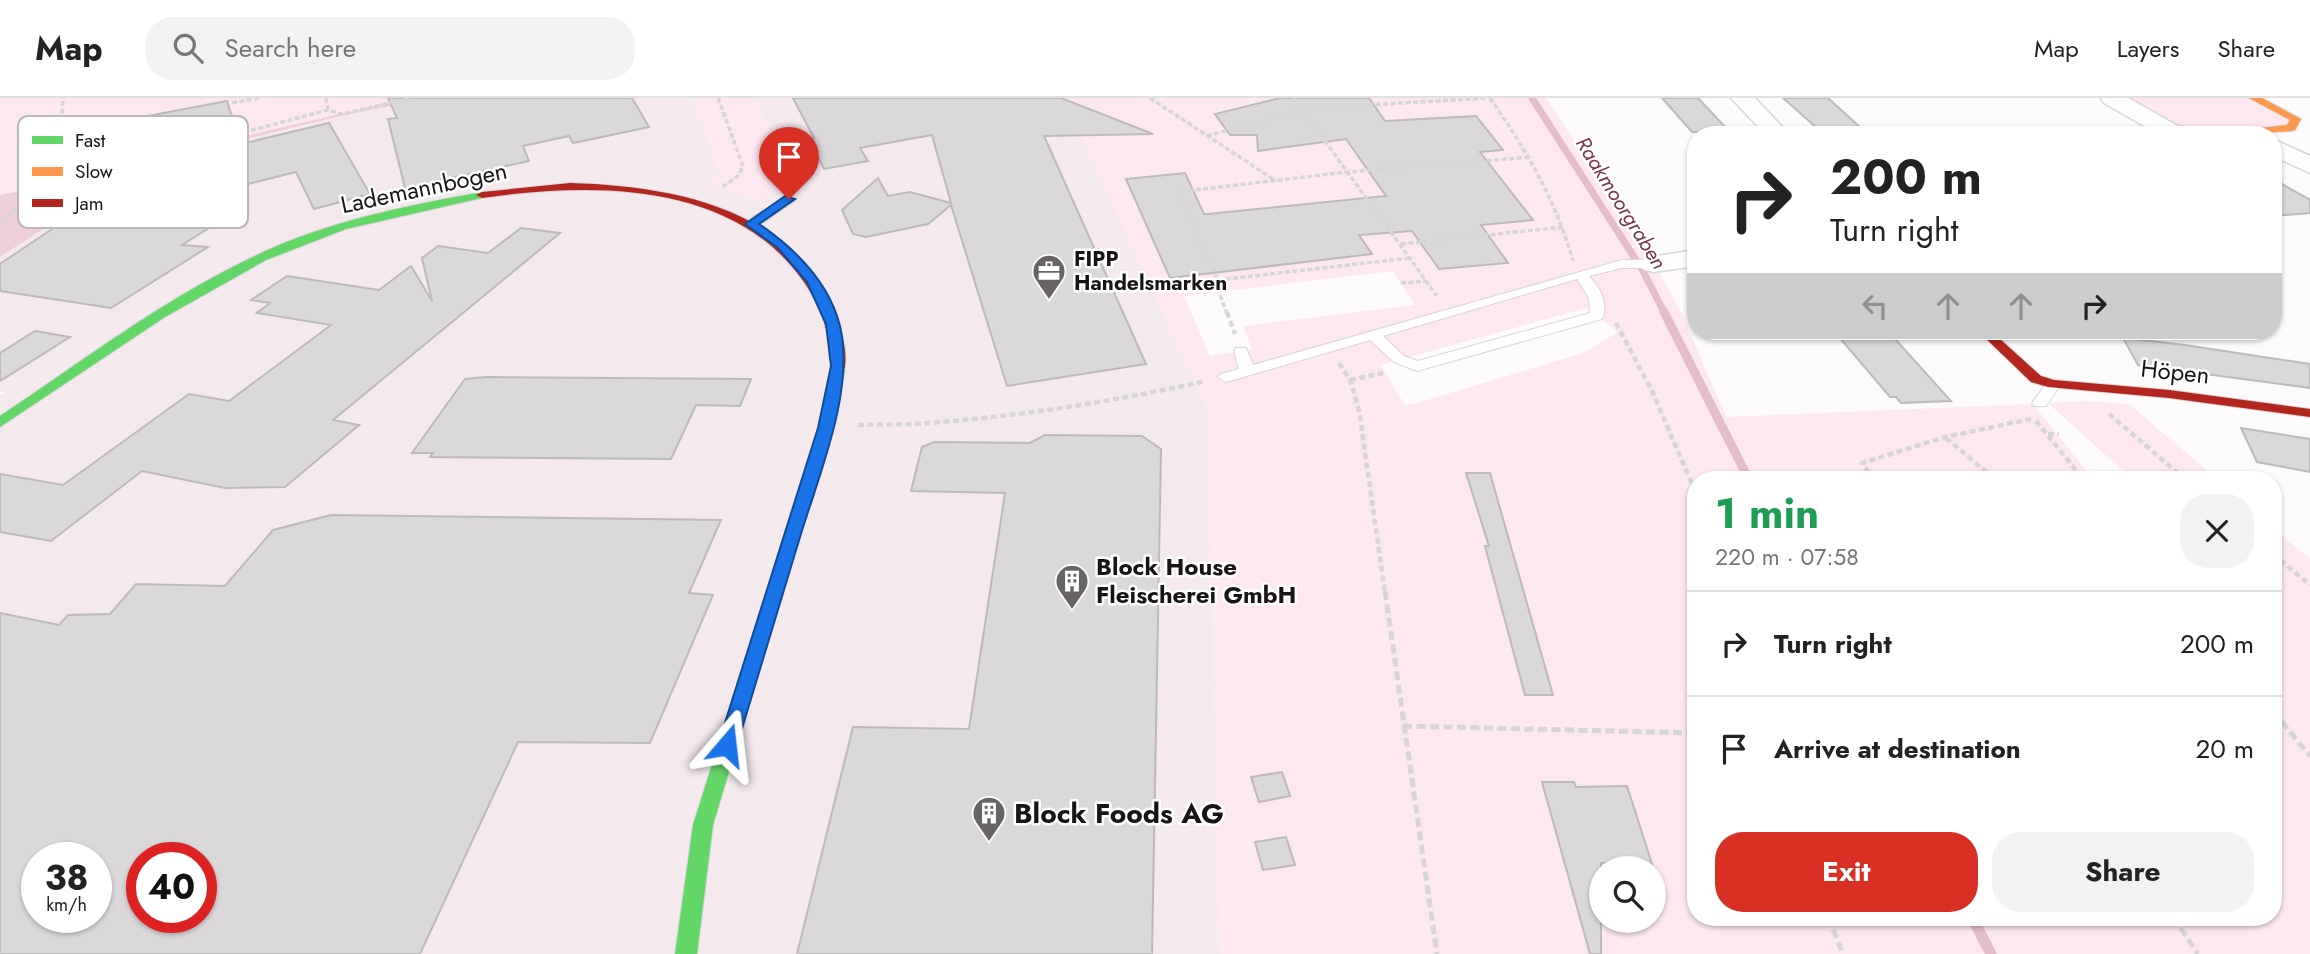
<!DOCTYPE html>
<html lang="en">
<head>
<meta charset="utf-8">
<style>
  body { margin:0; font-family:Jost,sans-serif; background:#f2f2f2; color:#222; height:100vh; display:flex; flex-direction:column; font-size:26px; white-space:nowrap }
  * { box-sizing:border-box; margin:0 }
  p { font-size:23px; color:#767676 }
  .icon { flex:none; width:38px; height:38px; fill:none; stroke:currentColor; stroke-width:2; stroke-linecap:round; stroke-linejoin:round }
  .map { position:relative; flex:1; overflow:hidden }
  .sheet { position:absolute; left:1687px; top:373px; width:595px; height:455px; display:flex; flex-direction:column; background:#fff; border-radius:28px; box-shadow:0 2px 5px #0004 }
  .sheet>* { flex:none }
  .top-card { position:absolute; left:1687px; top:28px; width:595px; height:214px; border-radius:28px; box-shadow:0 2px 5px #0004; background:#fff; color:#222; overflow:hidden }
  .tools { position:absolute; left:1589px; top:758px; display:grid; gap:14px }
  .tools a { display:grid; place-items:center; width:77px; height:77px; border-radius:50%; background:#fff; box-shadow:0 2px 5px #0004; font-size:35px }
  .speed { position:absolute; left:21px; top:744px; display:flex; gap:14px; font-size:35px; font-weight:700; text-align:center }
  .speed>* { display:grid; place-content:center; width:91px; height:91px; border-radius:50%; background:#fff; box-shadow:0 2px 5px #0004; line-height:1 }
  .speed small { font-size:18px; font-weight:400 }
  .speed .limit { border:10px solid #d22; background:#fff; color:#111 }
  .pin { position:absolute; display:grid; place-items:center; width:60px; height:60px; color:#fff; margin:-72px -30px; border-radius:50% 50% 50% 0; rotate:-45deg; box-shadow:0 0 7px #0007 }
  .pin .icon { rotate:45deg }
  .me { position:absolute; width:77px; margin:-38px; rotate:17deg; stroke-linejoin:round; filter:drop-shadow(0 0 5px #0008) }
  .turn { display:flex; align-items:center; gap:24px; height:147px; padding:0 28px; font-size:32px }
  .turn .icon { width:91px; height:91px; stroke-width:2.5 }
  .turn b { display:block; font-size:49px; line-height:60px }
  .lanes { display:flex; align-items:center; height:66px; padding:0 28px; background:#0003; justify-content:center; gap:35px; direction:ltr }
  .lanes .off { opacity:.35 }
  .round { display:grid; place-items:center; flex:none; width:74px; height:74px; border-radius:28px; background:#f2f2f2 }
  .headline { display:flex; align-items:center; justify-content:space-between; height:119px; padding:0 28px }
  h1 { font-size:42px; font-weight:700; line-height:52px; color:#1e9e55 }
  .primary-button { display:flex; gap:14px; margin-top:auto; padding:14px 28px }
  .primary-button a { flex:1; height:80px; border-radius:28px; background:#d93025; color:#fff; font-size:28px; font-weight:700; line-height:80px; text-align:center }
  .primary-button a+a { background:#f2f2f2; color:#222 }
  ul { padding:0; list-style:none }
  li { display:flex; align-items:center; gap:21px; height:105px; padding:0 28px; border-top:2px solid #e0e0e0 }
  li div { flex:1 }
  li b { display:block; font-size:26px }
  li em { font-style:normal }
  header { display:flex; align-items:center; gap:42px; box-sizing:border-box; height:98px; padding:0 35px; background:#fff; border-bottom:2px solid #e0e0e0 }
  header strong { font-size:33px }
  nav { display:flex; gap:38px; margin-inline-start:auto; font-size:24px }
  .search { width:490px; height:63px; background:#f2f2f2; display:flex; align-items:center; gap:18px; box-sizing:border-box; padding:0 24px; border-radius:28px; color:#767676; font-size:26px }
  .map>svg:first-child { display:block }
  .built { fill:#f4e9ed; fill-rule:evenodd }
  .green { fill:#fce8ee; fill-rule:evenodd }
  .forest { fill:#efcfd9 }
  .lines { fill:none; stroke-linecap:round; stroke-linejoin:round }
  .stream-far2 { stroke:#e4bcca; stroke-width:7 }
  .stream-far1 { stroke:#e4bcca; stroke-width:9 }
  .stream { stroke:#e4bcca; stroke-width:11 }
  .building { fill:#dbd8d9; stroke:#bdbabb; stroke-width:2; fill-rule:evenodd }
  .lane-casing { stroke:#dbd6d8; stroke-width:2 }
  .street-casing { stroke:#dbd6d8; stroke-width:3 }
  .fast-casing { stroke:#dbd6d8; stroke-width:2 }
  .slow-casing { stroke:#dbd6d8; stroke-width:2 }
  .jam-casing { stroke:#dbd6d8; stroke-width:2 }
  .path-far2 { stroke:#d7d6d6; stroke-width:3.5; stroke-dasharray:5 2.5; stroke-linecap:butt }
  .path-far1 { stroke:#d7d6d6; stroke-width:4.5; stroke-dasharray:6 3.5; stroke-linecap:butt }
  .path { stroke:#d7d6d6; stroke-width:5; stroke-dasharray:9 4.5; stroke-linecap:butt }
  .lane { fill:#fffefe; fill-rule:evenodd }
  .street { fill:#fffefe; fill-rule:evenodd }
  .fast { fill:#63d668; fill-rule:evenodd }
  .slow { fill:#ff974d; fill-rule:evenodd }
  .jam { fill:#b3261e; fill-rule:evenodd }
  .route { fill:#1a73e8; stroke:#114b97; stroke-width:2 }
  .labels { text-anchor:middle; stroke-width:5; stroke-linejoin:round; paint-order:stroke }
  .far-water-label { font-size:21px; font-style:italic; fill:#783450; stroke:#fff }
  .far-poi-label { font-size:21px; font-weight:bold; fill:#181415; stroke:#fff; text-anchor:start }
  .street-label { font-size:24px; fill:#181415; stroke:#fff }
  .poi-label { font-size:24px; font-weight:bold; fill:#181415; stroke:#fff; text-anchor:start }
  .near-poi-label { font-size:28px; font-weight:bold; fill:#181415; stroke:#fff; text-anchor:start }
  .key { fill:#fff; stroke:#bab8b9; stroke-width:2 }
  .key-label { font-size:19px; fill:#181415 }
</style>
</head>
<body>
<header>
<strong>Map</strong>
<div class="search"><svg class="icon" aria-label="search" viewBox="0 0 24 24"><circle cx="10" cy="10" r="6"/><path d="M15 15l6 6"/></svg>Search here</div>
<nav><a>Map</a><a>Layers</a><a>Share</a></nav>
</header>
<div class="map">
<svg width="2310" height="856" viewBox="0 0 2310 856">
  <rect width="100%" height="100%" fill="#fdfafb"/>
  <path class="built" d="M430,0h263l27,78 -11,9 85,-8 -41,-79h301l23,28 131,285 12,543h-1220v-559l4,-3 -4,-1v-134l143,-93 198,-48zM37,760h59v59h-59zM142,760h59v59h-59z"/>
  <path class="green" d="M0,0h430l-430,97z
    M693,0h60l41,79 -36,23 -50,-15 12,-9z
    M1052,0h494l97,145 38,69 45,105 307,-13 60,75 -397,1v437h577v-389l37,31v395h-1090l-12,-543 -131,-283zM1393,173l22,34 -172,21 9,23 -42,7 -26,-60zM1587,210l31,24 -35,21 -163,49 -15,3 -25,-40zM1601,770h53v52h-53z
    M2123,0h122l45,23 -1,4 -95,8 -13,-2z
    M2086,303l43,3 88,75h-85l-84,-76z"/>
  <path class="forest" d="M408,0h22l-89,18 -198,48 -143,93v-62l60,-12 82,-23z"/>
  <g class="lines">
    <path class="stream-far2" d="M1532,0l111,173 22,43"/>
    <path class="stream-far1" d="M1664,214l85,168"/>
    <path class="stream" d="M1972,819l19,37"/>
  </g>
  <path class="building" d="M388,0h244l17,29 -76,16 -4,-7 -46,10 6,15 -124,27 -17,-69 9,-1z
    M793,0h268l92,36 -109,2 102,228 -139,22 -56,-181 -23,19 -62,13 -13,-3 -11,-24 36,-32 10,18 22,-4 41,11 -19,-68 -72,13 8,13 -44,8 -15,-30 5,-1z
    M1280,0h89l16,23 91,-5 27,34 -23,2 53,68 -52,5 27,38 -69,6 -27,-38 -53,4 13,19 -202,24 -44,-99 59,-6 19,41h4l178,-18 -40,-57 -88,12 -1,-16h-27l-15,-21z
    M1662,0h36l31,33 -37,1z
    M1783,0h45l33,30 -43,1z
    M227,3l14,43 88,-21 41,71 -56,15 -18,-37 -52,13 -61,37 29,4 -30,19 26,2 -97,61 -111,-17v-27l149,-100 -7,-25v-22z
    M2273,81l37,21v13l-37,3z
    M521,130l39,5 -227,187 26,5 -74,62 -60,1 -83,-17 -91,70 -51,-9v-58l63,11 126,-91 40,7 102,-76 -74,-12 13,-10 -19,-3 36,-24 92,14 32,-24 21,35 -10,-43 16,-12 50,7z
    M35,233l35,6 -70,44v-28z
    M1841,233h47l63,70 -50,2 -5,-6h-6l-51,-60h7z
    M2123,240l62,7 125,19v24l-172,-23z
    M485,279l266,2 -11,27 -44,-1 -25,54 -241,-2 3,-4h-21l53,-74z
    M2241,330l69,11v33l-53,-10z
    M1045,337l97,1 19,13 -9,505h-355l56,-227 116,2 36,-236 -94,-2 11,-44 12,-5 96,1z
    M1466,375h24l63,222h-28l-40,-149h4z
    M331,417l390,5 -32,73 24,2 -63,148 -132,-1 -98,212h-420v-341l59,12 9,-10 42,-1 26,-30 89,2 48,-56zM37,760h59v59h-59zM142,760h59v59h-59z
    M1282,674l8,24 -31,6 -8,-25z
    M1542,684h32l2,5 51,-1 25,78 -51,-1v91h-11z
    M1286,739l9,28 -32,5 -8,-28z"/>
  <g class="lines">
    <defs>
      <path id="lane" d="M789,97l6,4 -2,3 -37,25h-10v-6z
        M1622,162h32l7,4 -7,4h-32l-33,8c11,12 20,27 13,43l-185,52 -23,-9 -24,-22 -144,42 -8,-5 3,-3 18,-5 -5,-18 2,-3h10l7,17zM1577,181l12,19 1,15 -172,48 -14,-5 -21,-20z
        M2053,281l8,5 -15,22h-12l-2,-3 16,-22z"/>
      <path id="street" d="M1731,0h24l35,37h-24z
        M2101,0h27l48,27 21,5 3,5h-40l-56,-32z
        M2273,41l37,17v17l-37,-17z
        M1696,152v16l-42,6 -10,-2 -4,-6 4,-6z"/>
      <path id="fast" d="M482,94l6,3 -2,2 -140,32 -80,31 -101,57 -165,110v-11c84,-56 165,-118 257,-161 71,-34 149,-49 225,-63z
        M838,269l7,4 -13,57 -119,397 -16,129h-22l18,-129 125,-397 13,-57z"/>
      <path id="slow" d="M2249,0h13l39,21 -6,11 -4,1 -69,4 5,-3 60,-7 3,-5z"/>
      <path id="jam" d="M570,85c101,3 221,24 264,129 7,17 16,44 9,62l-5,1 -7,-4c1,-39 -12,-72 -37,-102 -74,-89 -208,-86 -312,-71l-6,-3 6,-3z
        M1978,233h13l50,45 13,4 115,10 141,19v8l-141,-19 -121,-11 -17,-5z"/>
    </defs>
    <use href="#lane" class="lane-casing"/>
    <use href="#street" class="street-casing"/>
    <use href="#fast" class="fast-casing"/>
    <use href="#slow" class="slow-casing"/>
    <use href="#jam" class="jam-casing"/>
    <path class="path-far2" d="M326,0l2,12
      M718,0l25,68 -5,10 -16,11
      M1150,0l126,83
      M1294,0l143,198
      M1490,0c36,52 66,102 83,163
      M232,5l27,-5
      M1207,38l96,-27 182,-11
      M59,83l4,-83
      M0,123l59,-40 269,-71 14,4 70,-16
      M1401,146l163,-17
      M1218,182l192,-22
      M1401,185l25,-2
      M1227,216l-8,-22 -1,-12 -40,-88 169,-20 185,-15"/>
    <path class="path-far1" d="M1227,214l8,22
      M1616,225l36,68 44,102
      M1339,265l11,17 9,30 26,183
      M1350,282l33,-7
      M2109,316l77,66
      M2036,323l48,59
      M858,327c23,-1 47,0 70,-2 94,-7 187,-22 278,-42
      M2048,336h11
      M1946,340l50,42
      M1874,382l-12,-17 83,-26 86,-18
      M2273,456l37,31"/>
    <path class="path" d="M1385,493l52,363
      M2273,613l37,45
      M1403,628l293,7
      M1828,819l15,37
      M2173,819l25,37"/>
    <use href="#lane" class="lane"/>
    <use href="#street" class="street"/>
    <use href="#fast" class="fast"/>
    <use href="#slow" class="slow"/>
    <use href="#jam" class="jam"/>
  </g>
  <path class="route" d="M785,98l10,3 -36,25c35,24 70,58 81,102 15,65 -21,148 -40,211 -21,69 -42,139 -63,208l-3,5 -7,3 -6,-3 -3,-5 100,-317 13,-62 -5,-42 -19,-42 -29,-34 -33,-24z"/>
  <defs>
    <symbol id="office-pin" viewBox="-11 -11 22 30"><path d="M0 17L-7.5 6A9.5 9.5 0 1 1 7.5 6Z" fill="#686466" stroke="#fff"/><path d="M-6-3h4V-5.5h4V-3h4V5H-6ZM-1-4.5V-3h2v-1.5ZM-6 0V1H6V0Z" fill="#fff"/></symbol>
    <symbol id="building-pin" viewBox="-11 -11 22 30"><path d="M0 17L-7.5 6A9.5 9.5 0 1 1 7.5 6Z" fill="#686466" stroke="#fff"/><path d="M-4-6H4V6H1V3H-1V6H-4ZM-2.5-4.3h1.7v1.8h-1.7ZM.8-4.3h1.7v1.8H.8ZM-2.5-1h1.7V.8h-1.7ZM.8-1h1.7V.8H.8Z" fill="#fff"/></symbol>
  </defs>
  <g fill-rule="evenodd">
    <use href="#office-pin" x="1030" y="154" width="38" height="52"/>
    <use href="#building-pin" x="1053" y="464" width="38" height="52"/>
    <use href="#building-pin" x="970" y="696" width="38" height="52"/>
  </g>
  <g class="labels">
    <g class="far-water-label">
      <text transform="translate(1621 105) rotate(58)" y="7">Raakmoorgraben</text>
    </g>
    <g class="far-poi-label">
      <text x="1074" y="168">FIPP<tspan x="1074" dy="24">Handelsmarken</tspan></text>
    </g>
    <g class="street-label">
      <text transform="translate(424 90) rotate(-12)" y="8">Lademannbogen</text>
      <text transform="translate(2175 274) rotate(6)" y="8">Höpen</text>
    </g>
    <g class="poi-label">
      <text x="1096" y="477">Block House<tspan x="1096" dy="28">Fleischerei GmbH</tspan></text>
    </g>
    <g class="near-poi-label">
      <text x="1014" y="725">Block Foods AG</text>
    </g>
  </g>
  <rect x="18" y="18" width="230" height="112" rx="10" class="key"/>
  <rect x="32" y="38" width="31" height="8" fill="#63d668"/>
  <rect x="32" y="69" width="31" height="9" fill="#ff974d"/>
  <rect x="32" y="101" width="31" height="8" fill="#b3261e"/>
  <g class="key-label">
    <text x="75" y="49">Fast</text>
    <text x="75" y="80">Slow</text>
    <text x="75" y="112">Jam</text>
  </g>
</svg>
<div class="tools">
<a><svg class="icon" aria-label="search" viewBox="0 0 24 24"><circle cx="10" cy="10" r="6"/><path d="M15 15l6 6"/></svg></a>
</div>
<div class="speed"><div>38<small>km/h</small></div><div class="limit">40</div></div>
<div class="pin" style="left:789px;top:101px;background:#d93025"><svg class="icon" aria-label="arrive" viewBox="0 0 24 24"><path d="M6 21V4h12l-3 4 3 4H6"/></svg></div>
<svg class="me" style="left:727px;top:647px" viewBox="-20 -20 40 40"><path d="M0-17L14 15 0 8-14 15z" fill="#1a73e8" stroke="#fff" stroke-width="4"/></svg>
<div class="top-card">
<div class="turn"><svg class="icon" aria-label="right" viewBox="0 0 24 24"><path d="M7 20v-9h11M14 6l5 5-5 5"/></svg><div><b>200 m</b>Turn right</div></div>
<div class="lanes"><svg class="icon off" aria-label="left" viewBox="0 0 24 24"><path d="M17 20v-9H6M10 6l-5 5 5 5"/></svg><svg class="icon off" aria-label="ahead" viewBox="0 0 24 24"><path d="M12 20V5M6 11l6-6 6 6"/></svg><svg class="icon off" aria-label="ahead" viewBox="0 0 24 24"><path d="M12 20V5M6 11l6-6 6 6"/></svg><svg class="icon" aria-label="right" viewBox="0 0 24 24"><path d="M7 20v-9h11M14 6l5 5-5 5"/></svg></div>
</div>
<section class="sheet">
<div class="headline"><div><h1>1 min</h1><p>220 m · 07:58</p></div><a class="round"><svg class="icon" aria-label="close" viewBox="0 0 24 24"><path d="M6 6l12 12M18 6L6 18"/></svg></a></div>
<ul>
<li><svg class="icon" aria-label="right" viewBox="0 0 24 24"><path d="M7 20v-9h11M14 6l5 5-5 5"/></svg><div><b>Turn right</b></div><em>200 m</em></li>
<li><svg class="icon" aria-label="arrive" viewBox="0 0 24 24"><path d="M6 21V4h12l-3 4 3 4H6"/></svg><div><b>Arrive at destination</b></div><em>20 m</em></li>
</ul>
<div class="primary-button"><a>Exit</a><a>Share</a></div>
</section>
</div>
</body>
</html>
